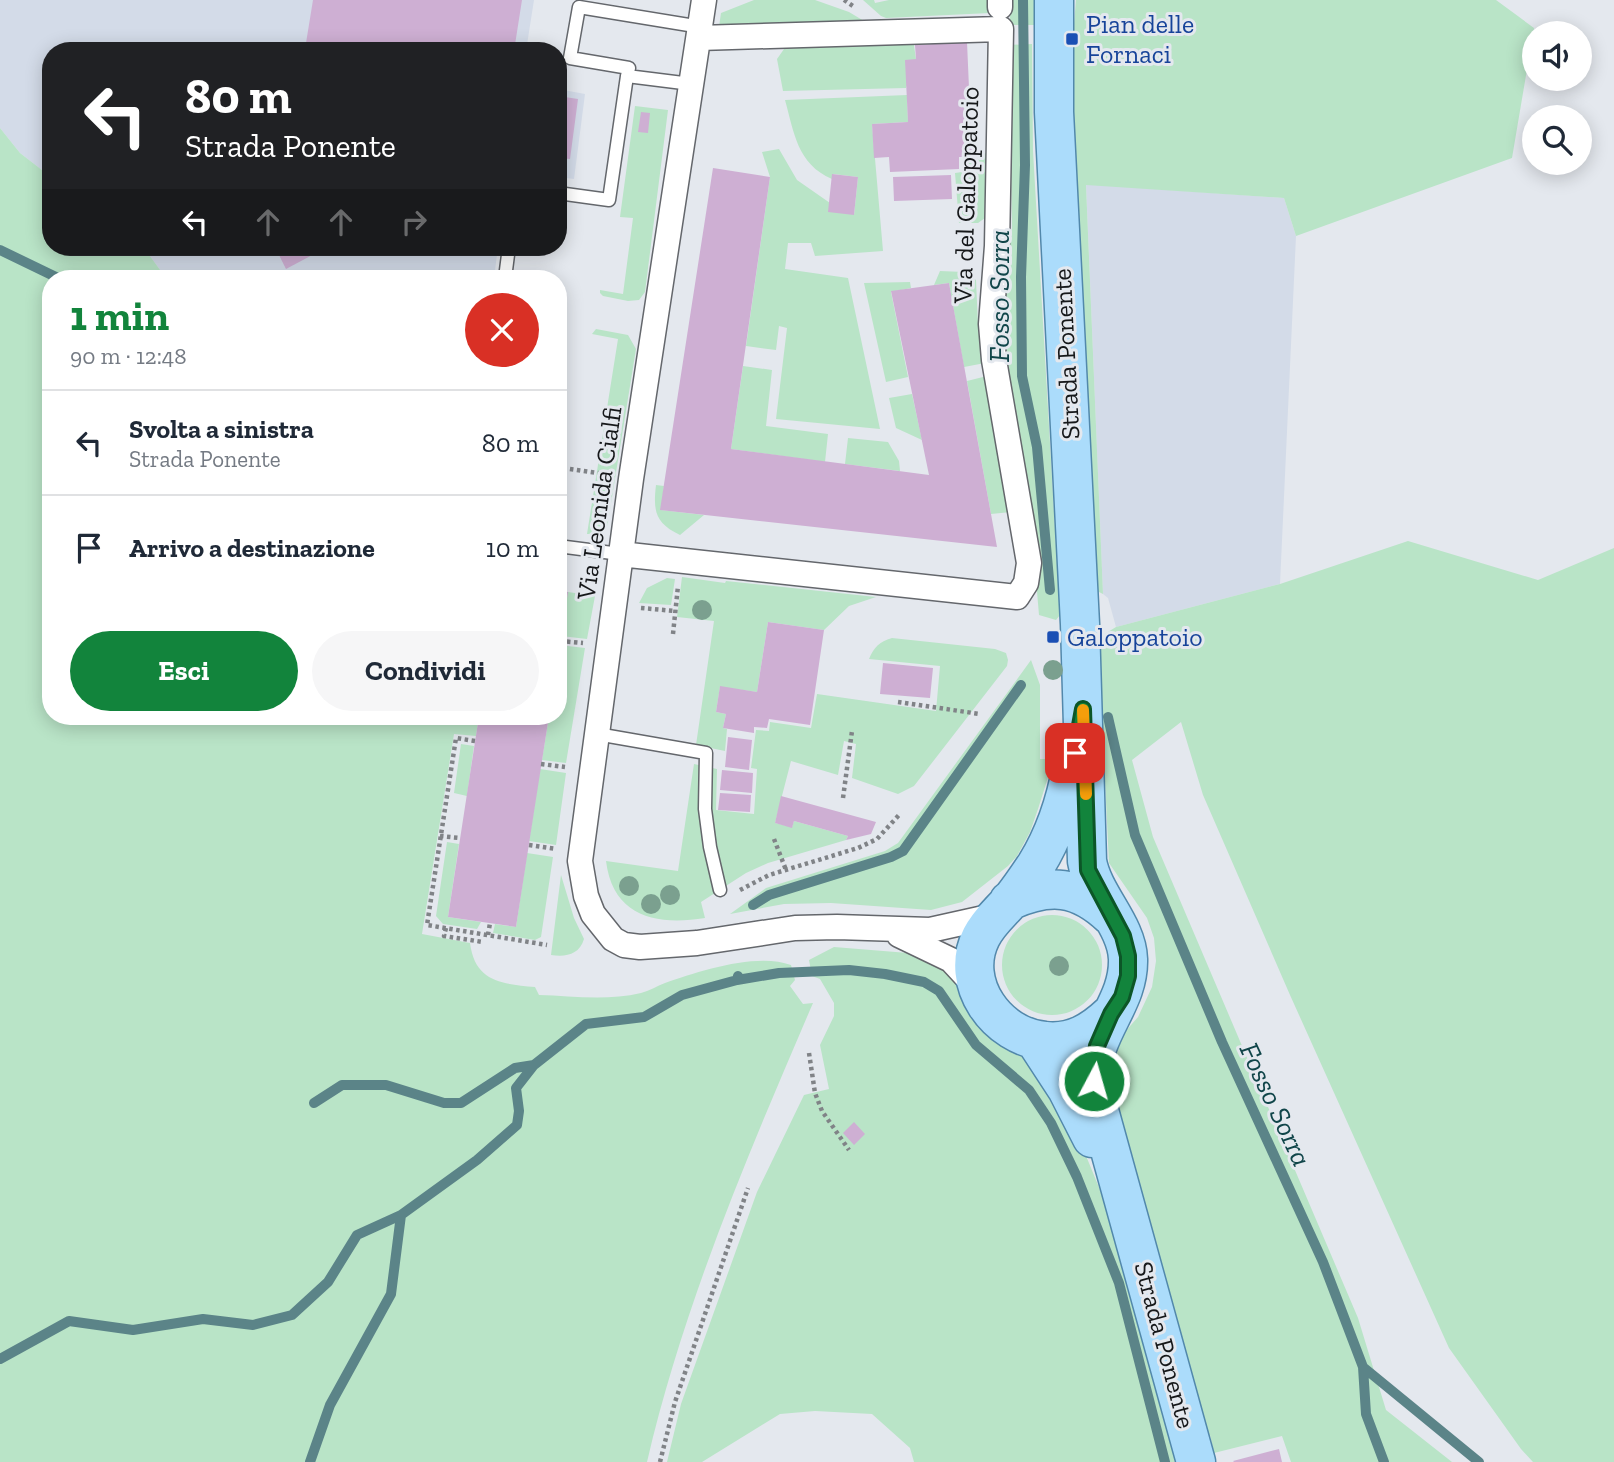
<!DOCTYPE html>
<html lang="it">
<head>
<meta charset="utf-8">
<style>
  body { margin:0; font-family:"Zilla Slab",serif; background:#f6f6f7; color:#1f2937; height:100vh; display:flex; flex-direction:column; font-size:26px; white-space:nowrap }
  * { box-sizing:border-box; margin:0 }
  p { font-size:23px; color:#747a83 }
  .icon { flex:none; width:38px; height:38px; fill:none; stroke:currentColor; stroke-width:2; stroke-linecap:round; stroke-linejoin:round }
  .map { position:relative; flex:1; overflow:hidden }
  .sheet { position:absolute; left:42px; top:270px; width:525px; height:455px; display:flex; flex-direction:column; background:#fff; border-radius:28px; box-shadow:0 4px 18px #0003 }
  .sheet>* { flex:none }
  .banner { position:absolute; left:42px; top:42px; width:525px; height:214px; border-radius:28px; box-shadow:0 4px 18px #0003; background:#202124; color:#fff; overflow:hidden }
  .buttons { position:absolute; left:1522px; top:21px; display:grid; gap:14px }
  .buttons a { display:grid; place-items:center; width:70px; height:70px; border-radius:50%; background:#fff; box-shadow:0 4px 18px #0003; font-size:35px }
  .pin { position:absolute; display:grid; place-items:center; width:60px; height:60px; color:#fff; margin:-30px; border-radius:14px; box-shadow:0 4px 10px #0006 }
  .me { position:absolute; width:77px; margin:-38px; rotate:6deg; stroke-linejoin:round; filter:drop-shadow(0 0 5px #0008) }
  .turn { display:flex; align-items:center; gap:24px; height:147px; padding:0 28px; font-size:32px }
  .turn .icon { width:91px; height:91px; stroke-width:2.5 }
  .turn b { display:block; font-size:49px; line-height:60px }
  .lanes { display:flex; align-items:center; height:66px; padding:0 28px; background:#0003; justify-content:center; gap:35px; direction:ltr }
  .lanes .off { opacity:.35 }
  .round { display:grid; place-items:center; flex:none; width:74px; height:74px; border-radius:37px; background:#f6f6f7 }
  .summary { display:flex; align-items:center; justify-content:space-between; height:119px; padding:0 28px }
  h1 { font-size:42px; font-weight:700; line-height:52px; color:#12843c }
  .action { display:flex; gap:14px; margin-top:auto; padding:14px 28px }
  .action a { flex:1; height:80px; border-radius:42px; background:#12843c; color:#fff; font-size:28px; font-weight:700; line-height:80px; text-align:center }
  .action a+a { background:#f6f6f7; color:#1f2937 }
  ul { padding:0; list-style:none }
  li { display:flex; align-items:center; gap:21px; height:105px; padding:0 28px; border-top:2px solid #e0e1e3 }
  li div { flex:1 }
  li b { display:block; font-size:26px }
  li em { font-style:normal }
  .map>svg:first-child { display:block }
  .built { fill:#d3dbe8 }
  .green { fill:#b9e4c7 }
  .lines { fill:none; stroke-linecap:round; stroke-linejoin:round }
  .stream { stroke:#5b8488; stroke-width:10 }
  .building { fill:#ceafd3 }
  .service-casing { stroke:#64676c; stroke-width:15 }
  .minor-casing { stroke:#64676c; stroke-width:27 }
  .primary-casing { stroke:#5288ab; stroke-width:41 }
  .path { stroke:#808387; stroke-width:4.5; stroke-dasharray:3.5 3.5; stroke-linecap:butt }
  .service { stroke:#fff; stroke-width:12 }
  .minor { stroke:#fff; stroke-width:24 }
  .primary { stroke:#abdcfb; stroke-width:38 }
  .tree { fill:#7ba08f }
  .route-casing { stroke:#0c5627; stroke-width:18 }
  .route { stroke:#12843c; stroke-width:12 }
  .slow { stroke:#f59e0b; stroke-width:12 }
  .transit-dot { fill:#1a4fb4; stroke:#e4e8ee; stroke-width:2.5 }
  .labels { text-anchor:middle; stroke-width:6; stroke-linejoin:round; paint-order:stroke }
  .transit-label { font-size:26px; fill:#164399; stroke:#e4e8ee; text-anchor:start }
  .street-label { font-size:26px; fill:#16181a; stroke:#e4e8ee }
  .water-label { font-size:28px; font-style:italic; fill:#104549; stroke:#e4e8ee }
</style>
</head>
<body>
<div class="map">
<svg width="1614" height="1462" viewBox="0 0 1614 1462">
  <rect width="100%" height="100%" fill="#e4e8ee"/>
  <path class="built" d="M0,0h534l-8,51h-475v126l-31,-24 -20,-25z
    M558,89l27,5 -11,85 -16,-2z
    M1086,184l198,14 12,38 -16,348 -164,43 -8,-29 -5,-4z
    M140,247h358l-4,31h-328l-19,-26z"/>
  <path class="green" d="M754,0h61l34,12 20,12 -150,3 2,-14z
    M863,0h11l1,3 14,-3h101v13l-104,5 -5,-2z
    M1010,0h24v25h-24z
    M1076,0h420l38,28 -22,130 -216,78 -12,-38 -198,-13 17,409 -6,-3 -23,-406 -3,-127z
    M913,39l3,20 -10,29 -123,3 -6,-32 12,-17z
    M1032,44l1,107 27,464 -4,5 -17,-5 -6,-70 -27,-184 -3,-66 9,-67 -3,-183z
    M907,95l1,27 -36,2 11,127 -68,5 -4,-13h-23l-3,26 63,9 32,151 -104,-10 11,-91 -8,-2 -3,24 -30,-4 24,-169 -8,-25 17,-3 18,31 33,23 24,12 4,-38 -25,-3 -1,5c-35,-15 -38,-47 -47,-79z
    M635,106l33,4 -23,182 -6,8 -11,1 -25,-5 -3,-3v-3l23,4 10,-76 -13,-1z
    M0,128l20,25 31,24v70h89l7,5 19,26h-115v438h428l-3,20 -22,-2 -32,200 48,9c5,39 32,41 65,44l4,8c33,1 68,6 102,-2 8,-2 16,-7 24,-10 33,-12 93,-31 126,-18l4,15 -5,6 13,18 10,-1c-64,149 -129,300 -166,459h-647z
    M988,153l-3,65 -7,5h-19l-4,-50 7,-1v-12l12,-1v-5z
    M940,271l24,1 12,8 2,45 7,38 -21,4 -15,-84 -15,2z
    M910,282l1,6 -20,4 17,85 -22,5 -22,-99z
    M596,329l32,6 8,14 -29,179 -8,6h-12l31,-195 -26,-5z
    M743,366l29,4 -6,56 62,8 -3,28 -94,-13z
    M987,376l24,136 -20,2 -24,-133z
    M912,394l10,46 -26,-12 -7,-30z
    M848,438l40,4 11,19 1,10 -55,-7z
    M656,485l8,1 -3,24 43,5 -24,20c-25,-12 -27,-24 -24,-50z
    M1408,541l130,39 76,-32v914h-81l-12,-13 -72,-101 -159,-353 -87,-200 -22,-73 -49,38 21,77 205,481 28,92 66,52h-161l-9,-26 -68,17 -4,-18 -11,-2 -92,-369 10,-23 21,-24 14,-30 4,-26 -2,-23 -7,-20 -38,-55 -11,-225 18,-11 164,-43z
    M682,577l43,6 1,-2 150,16 -27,9 -25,24 -56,-8 -11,70 -37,-5 -4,25 10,2 -3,14 4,1 -2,22 -29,-6 18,-124 -37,-4z
    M667,578l8,1 -4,26 -32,-2 8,-15z
    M568,592l27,4 -8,43 -26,-3z
    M892,638l103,11 11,4 2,7 -1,6 -93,120 -16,8 -46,-16 4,-34 -12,-3 -6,34 -47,-14 -16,62 17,4 2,-6 54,15 -2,4 -78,23 -22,10 -45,29 4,16c-48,8 -92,-1 -99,-57l72,10 16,-107 23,5 -1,41 38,4 3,-45 -6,-1 5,-38 13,1 1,-9 41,6 6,-34 119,17 4,-45 -71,-7c5,-12 10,-17 23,-21z
    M559,645l26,3 -19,115 -24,-3 7,-44h9z
    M1031,660l9,25v74h10v12l-12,38 -8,23 -13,24 -9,10 -46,36 -31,8 -100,-7 -47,1 -54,10 36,-26 119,-37 13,-8z
    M461,744l13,2 -7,50 -13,-3z
    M540,769l26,4 -10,72 -27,-4z
    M447,842l12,2 -11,73 33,5 -4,7 -34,-5 -7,-8z
    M527,853l26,4 -12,80 -6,3 -42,-7 2,-9 21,3z
    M561,875l13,43 10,21c-5,16 -18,18 -33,16z
    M1002 965a50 50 0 1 1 100 0a50 50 0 1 1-100 0Z
    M834,947l74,6 42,19 75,83 43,57 37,90 76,260h-267l-4,-14 -38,-34 -57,-3 -35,3 -78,48h-35l14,-58 76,-212 47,-97 25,-6 -9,-44 14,-29v-13l-14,-24 -8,-3 -3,-16z"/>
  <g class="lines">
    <path class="stream" d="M1023,0l2,165 -4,112 1,99 15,71 13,143
      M0,250l58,28
      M1108,717l27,118 87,207 101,220 40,105 116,95
      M753,905l16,-10 122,-38 12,-6 118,-166
      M737,980l42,-7 70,-3 36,4 39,8 15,9 37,54 53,45 22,33 26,54 42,106 46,179
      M314,1103l28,-18h44l58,18h17l54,-35 19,-3
      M0,1359l69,-38 64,9 70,-11 50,6 39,-10 36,-33 29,-47 44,-20
      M1363,1367l3,47 18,48
      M310,1462l20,-57 61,-111 10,-79 76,-55 40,-35 2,-14 -3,-23 18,-23 52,-41 58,-7 38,-22 55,-15 1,-4"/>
  </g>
  <path class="building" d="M313,0h209l-8,51h-148l-19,-3 -1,3h-30l1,-6 -11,-2z
    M967,42l5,115h-13v12l-69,3 -1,-15 -15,1 -2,-34 36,-2 -3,-62 11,-1 -1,-14z
    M558,96l20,3 -8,60 -12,-1z
    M641,112l9,1 -2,20 -10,-1z
    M713,168l57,9 -39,272 198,26 -38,-184 58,-8 48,264 -337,-37z
    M832,174l26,3 -4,38 -26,-3z
    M951,175l1,24 -58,2 -1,-24z
    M275,247h40l3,5 -32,17z
    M558,591l10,1 -8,51 -2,-1z
    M768,622l56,8 -14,95 -41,-6 -2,9 -13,-1v6l-31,-5 3,-14 -10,-2 4,-26 37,6z
    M883,663l50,5 -3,30 -50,-4z
    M479,716h70l-33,211 -68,-10z
    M728,737l24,3 -3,30 -24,-3z
    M722,770l31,3 -1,20 -32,-3z
    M720,793l31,2 -1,17 -32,-2z
    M781,796l95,26 -5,12 -25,6 2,-4 -54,-15 -2,7 -17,-5z
    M854,1122l11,12 -11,11 -11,-12z
    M1279,1449l3,13h-48l-1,-1z"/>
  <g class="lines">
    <defs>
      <path id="service" d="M691,84l-64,-8 2,-8 -59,-10 9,-51 122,20
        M558,193l51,7 18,-124
        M505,278l4,-31
        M558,546l62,8
        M597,734l109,19 -1,56 5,38 10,43"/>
      <path id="minor" d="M704,0l-73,479 -34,255 -17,127 6,35 7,18 20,25 11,6 16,2 57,-4 98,-15 42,-1 93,3 63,-14
        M1000,7v-7
        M620,554l397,43 9,-14 3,-20 -35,-203 -3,-36 6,-78 4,-217 -302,9
        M899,935l52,25 26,28"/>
      <path id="primary" d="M1054,0v112l26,512 7,237c6,35 40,64 41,98 1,33 -19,56 -30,86 -8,23 -3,46 2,69l96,348
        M1072,766c-6,34 -18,70 -36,99 -8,12 -16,24 -25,35 -11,13 -22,21 -30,37 -23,46 16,100 64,104 27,3 47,-9 66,-27
        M1009,901c41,-18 69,-16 102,15
        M1035,1040l32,49 25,49"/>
    </defs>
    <use href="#service" class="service-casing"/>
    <use href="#minor" class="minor-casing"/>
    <use href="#primary" class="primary-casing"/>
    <path class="path" d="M844,0l9,6
      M563,468l41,6
      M641,608l34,3
      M673,634l5,-48
      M560,641l23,2
      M898,702l82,12
      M475,741l-19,-3 -29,187 120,20
      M541,764l24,3
      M843,798l9,-67
      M440,836l20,2
      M774,839l12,31
      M529,845l27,4
      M740,890l29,-15 89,-27 19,-9 22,-24
      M446,928l-2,8 39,6
      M488,935l2,-12
      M809,1053l6,40 7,18 27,39
      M660,1462l15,-60 73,-214"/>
    <use href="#service" class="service"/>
    <use href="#minor" class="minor"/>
    <use href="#primary" class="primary"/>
  </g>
  <g class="tree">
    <circle cx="702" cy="610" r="10"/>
    <circle cx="1053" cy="670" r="10"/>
    <circle cx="629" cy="886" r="10"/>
    <circle cx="670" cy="895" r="10"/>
    <circle cx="651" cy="904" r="10"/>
    <circle cx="1059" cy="966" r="10"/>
  </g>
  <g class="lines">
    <defs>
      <path id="route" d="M1075,753l8,-44 5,161 35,66 5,20v20l-6,21 -11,17 -14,32 -3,19v16"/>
    </defs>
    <use href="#route" class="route-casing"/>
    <use href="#route" class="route"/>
    <path class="slow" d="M1083,710l3,84"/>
  </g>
  <g class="transit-dot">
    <rect x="1065" y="32" width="14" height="14" rx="3.5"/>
    <rect x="1046" y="630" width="14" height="14" rx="3.5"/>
  </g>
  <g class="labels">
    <g class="transit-label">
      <text x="1086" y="33">Pian delle<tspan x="1086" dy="30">Fornaci</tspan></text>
      <text x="1067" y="646">Galoppatoio</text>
    </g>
    <g class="street-label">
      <text transform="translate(966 195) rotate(-88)" y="9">Via del Galoppatoio</text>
      <text transform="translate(1066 354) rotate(-93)" y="9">Strada Ponente</text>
      <text transform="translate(599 503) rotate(-82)" y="9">Via Leonida Cialfi</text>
      <text transform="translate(1165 1345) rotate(75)" y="9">Strada Ponente</text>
    </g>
    <g class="water-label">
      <text transform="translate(999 296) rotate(-90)" y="10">Fosso Sorra</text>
      <text transform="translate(1276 1104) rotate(65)" y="10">Fosso Sorra</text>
    </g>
  </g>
</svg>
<div class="buttons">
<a><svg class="icon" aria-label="sound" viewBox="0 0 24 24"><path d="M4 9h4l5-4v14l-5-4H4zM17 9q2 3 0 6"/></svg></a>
<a><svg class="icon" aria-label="search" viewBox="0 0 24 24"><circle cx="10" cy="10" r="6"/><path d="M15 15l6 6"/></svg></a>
</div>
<div class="pin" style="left:1075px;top:753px;background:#d93025"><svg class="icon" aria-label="arrive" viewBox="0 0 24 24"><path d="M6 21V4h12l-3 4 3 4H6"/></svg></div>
<svg class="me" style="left:1094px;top:1081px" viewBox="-20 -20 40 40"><circle r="17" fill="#12843c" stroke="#fff" stroke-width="3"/><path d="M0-11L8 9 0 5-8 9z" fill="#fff"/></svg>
<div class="banner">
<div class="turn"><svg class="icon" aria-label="left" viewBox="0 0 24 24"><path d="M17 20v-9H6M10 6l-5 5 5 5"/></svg><div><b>80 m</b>Strada Ponente</div></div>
<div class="lanes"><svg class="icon" aria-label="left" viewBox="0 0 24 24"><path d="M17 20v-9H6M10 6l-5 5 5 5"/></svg><svg class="icon off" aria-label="ahead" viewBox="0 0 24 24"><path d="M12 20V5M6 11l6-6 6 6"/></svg><svg class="icon off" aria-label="ahead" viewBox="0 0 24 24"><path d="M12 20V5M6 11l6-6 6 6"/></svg><svg class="icon off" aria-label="right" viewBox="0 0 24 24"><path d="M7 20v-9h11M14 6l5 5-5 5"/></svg></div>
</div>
<section class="sheet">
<div class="summary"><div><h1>1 min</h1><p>90 m · 12:48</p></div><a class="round" style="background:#d93025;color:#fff"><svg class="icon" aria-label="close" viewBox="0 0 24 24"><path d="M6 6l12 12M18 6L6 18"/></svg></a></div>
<ul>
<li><svg class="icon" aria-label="left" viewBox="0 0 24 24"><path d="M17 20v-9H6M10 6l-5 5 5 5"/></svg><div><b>Svolta a sinistra</b><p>Strada Ponente</p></div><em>80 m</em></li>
<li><svg class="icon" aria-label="arrive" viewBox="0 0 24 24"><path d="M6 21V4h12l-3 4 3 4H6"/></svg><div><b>Arrivo a destinazione</b></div><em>10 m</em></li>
</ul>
<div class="action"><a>Esci</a><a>Condividi</a></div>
</section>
</div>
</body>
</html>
